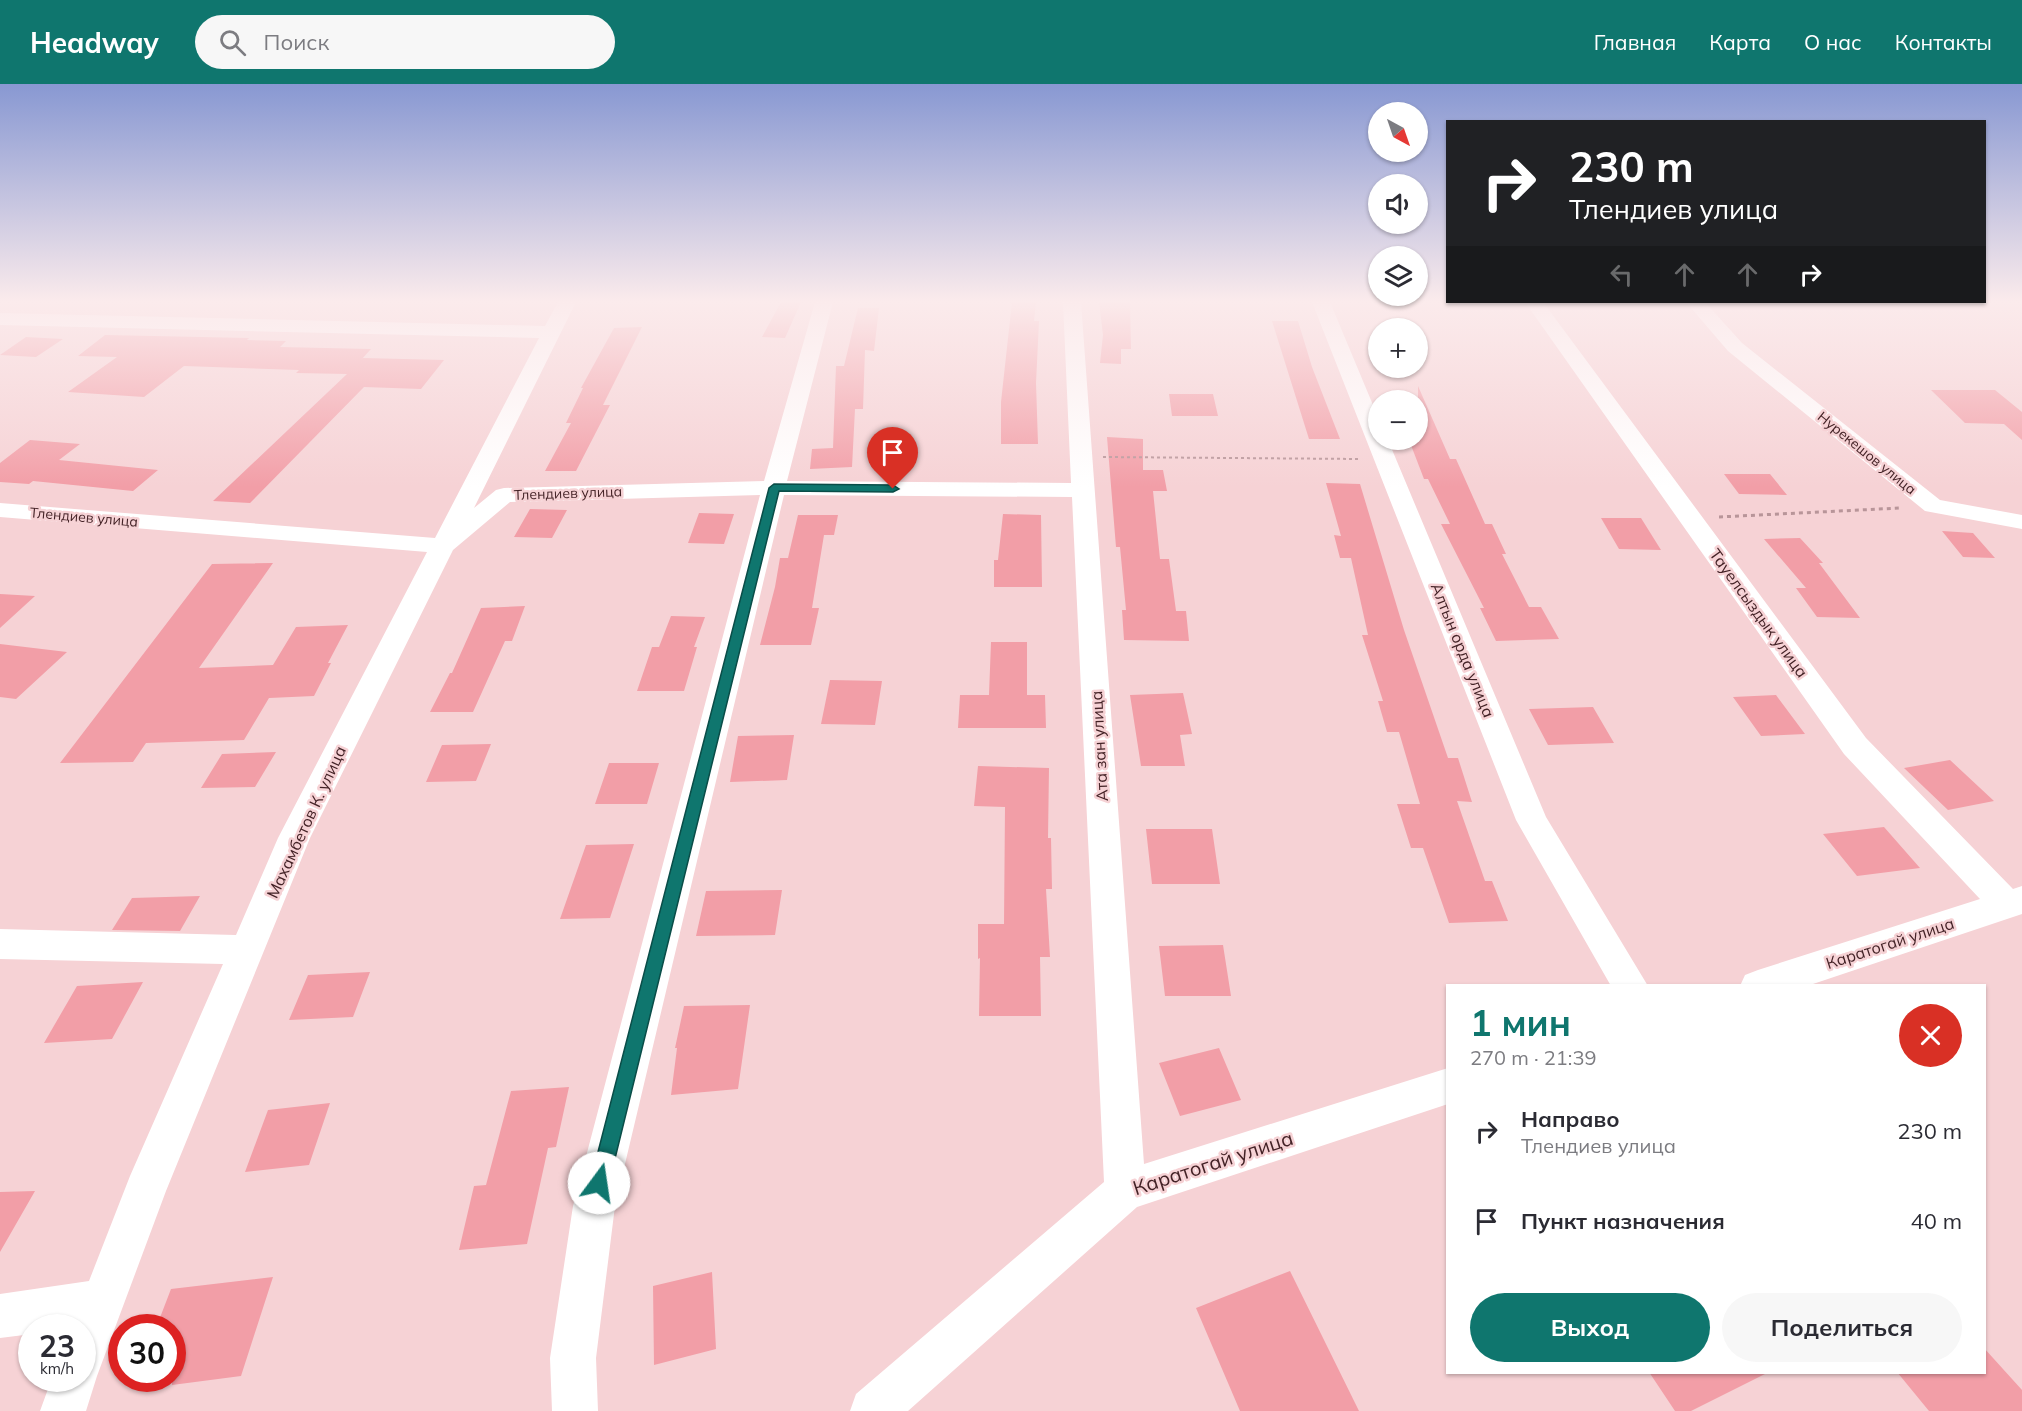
<!DOCTYPE html>
<html lang="ru">
<head>
<meta charset="utf-8">
<style>
  body { margin:0; font-family:Mulish,sans-serif; background:#f7f7f7; color:#2b2b33; height:100vh; display:flex; flex-direction:column; font-size:22px; white-space:nowrap }
  * { box-sizing:border-box; margin:0 }
  p { font-size:20px; color:#7c7c81 }
  .icon { flex:none; width:33px; height:33px; fill:none; stroke:currentColor; stroke-width:2; stroke-linecap:round; stroke-linejoin:round }
  .map { position:relative; flex:1; overflow:hidden }
  .details { position:absolute; left:1446px; top:900px; width:540px; height:390px; display:flex; flex-direction:column; background:#fff; border-radius:0px; box-shadow:0 2px 4px #0004 }
  .details>* { flex:none }
  .hud { position:absolute; left:1446px; top:36px; width:540px; height:183px; border-radius:0px; box-shadow:0 2px 4px #0004; background:#202124; color:#fff; overflow:hidden }
  .needle { width:39px; rotate:140deg }
  .fabs { position:absolute; left:1368px; top:18px; display:grid; gap:12px }
  .fabs a { display:grid; place-items:center; width:60px; height:60px; border-radius:50%; background:#fff; box-shadow:0 2px 4px #0004; font-size:30px }
  .speed { position:absolute; left:18px; top:1230px; display:flex; gap:12px; font-size:30px; font-weight:700; text-align:center }
  .speed>* { display:grid; place-content:center; width:78px; height:78px; border-radius:50%; background:#fff; box-shadow:0 2px 4px #0004; line-height:1 }
  .speed small { font-size:15px; font-weight:400 }
  .speed .limit { border:9px solid #d22; background:#fff; color:#111 }
  .pin { position:absolute; display:grid; place-items:center; width:51px; height:51px; color:#fff; margin:-62px -26px; border-radius:50% 50% 50% 0; rotate:-45deg; box-shadow:0 0 6px #0007 }
  .pin .icon { rotate:45deg }
  .me { position:absolute; width:66px; margin:-33px; rotate:14deg; stroke-linejoin:round; filter:drop-shadow(0 0 4px #0008) }
  .turn { display:flex; align-items:center; gap:21px; height:126px; padding:0 24px; font-size:27px }
  .turn .icon { width:78px; height:78px; stroke-width:2.5 }
  .turn b { display:block; font-size:42px; line-height:51px }
  .lanes { display:flex; align-items:center; height:57px; padding:0 24px; background:#0003; justify-content:center; gap:30px; direction:ltr }
  .lanes .off { opacity:.35 }
  .round { display:grid; place-items:center; flex:none; width:63px; height:63px; border-radius:32px; background:#f7f7f7 }
  .headline { display:flex; align-items:center; justify-content:space-between; height:102px; padding:0 24px }
  h1 { font-size:36px; font-weight:700; line-height:45px; color:#0f766e }
  .cta { display:flex; gap:12px; margin-top:auto; padding:12px 24px }
  .cta a { flex:1; height:69px; border-radius:36px; background:#0f766e; color:#fff; font-size:24px; font-weight:700; line-height:69px; text-align:center }
  .cta a+a { background:#f7f7f7; color:#2b2b33 }
  ul { padding:0; list-style:none }
  li { display:flex; align-items:center; gap:18px; height:90px; padding:0 24px }
  li div { flex:1 }
  li b { display:block; font-size:22px }
  li em { font-style:normal }
  header { display:flex; align-items:center; gap:36px; box-sizing:border-box; height:84px; padding:0 30px; background:#0f766e; color:#fff }
  header strong { font-size:28px }
  nav { display:flex; gap:33px; margin-inline-start:auto; font-size:21px }
  .search { width:420px; height:54px; background:#f7f7f7; display:flex; align-items:center; gap:15px; box-sizing:border-box; padding:0 21px; border-radius:33px; color:#7c7c81; font-size:22px }
  .map>svg:first-child { display:block }
  .building { fill:#f29ea7 }
  .lines { fill:none; stroke-linecap:round; stroke-linejoin:round }
  .path-far1 { stroke:#b89599; stroke-width:2; stroke-dasharray:3 3; stroke-linecap:butt }
  .path { stroke:#b89599; stroke-width:3; stroke-dasharray:4 4; stroke-linecap:butt }
  .minor { fill:#fff; fill-rule:evenodd }
  .route { fill:#0f766e; stroke:#0a4d48; stroke-width:1.5 }
  .labels { text-anchor:middle; stroke-width:5; stroke-linejoin:round; paint-order:stroke }
  .far-street-label { font-size:14px; fill:#432226; stroke:#f6d2d5 }
  .street-label { font-size:16px; fill:#432226; stroke:#f6d2d5 }
  .near-street-label { font-size:20px; fill:#432226; stroke:#f6d2d5 }
</style>
</head>
<body>
<header>
<strong>Headway</strong>
<div class="search"><svg class="icon" aria-label="search" viewBox="0 0 24 24"><circle cx="10" cy="10" r="6"/><path d="M15 15l6 6"/></svg>Поиск</div>
<nav><a>Главная</a><a>Карта</a><a>О нас</a><a>Контакты</a></nav>
</header>
<div class="map">
<svg width="2022" height="1327" viewBox="0 0 2022 1327">
  <rect width="100%" height="100%" fill="#f6d2d5"/>
  <path class="building" d="M781,218h20l-16,36 -23,-1z
    M1012,218h24l-2,19h5l-3,62 2,61h-37v-42z
    M1099,218h31l1,47h-10v15l-21,-1 3,-28z
    M858,224h21l-5,43 -9,-1 -2,59h-8l-3,58 -42,2 2,-20 21,-1 3,-82h8z
    M1272,237h26l14,46 28,72h-31z
    M642,243l-39,78h7l-34,66h-31l26,-48h-5l17,-35h-2l33,-60z
    M105,251l144,3 -2,2 39,1 -6,6 91,2 -10,11 2,-2 81,2 -23,29 -57,-2 -114,116 -37,-2 134,-127 -51,-1 3,-3 -115,-4 -40,31 -76,-5 49,-35 -39,-1z
    M26,253l37,2 -27,18 -36,-2z
    M1418,302l32,73h6l29,65h7l14,30h-4l27,53h12l18,32 -63,2 -16,-33h4l-43,-84h9l-22,-45h-4l-15,-39h9z
    M1931,306h64l27,22v28l-18,-16 -39,-1z
    M1169,310h44l5,22h-46z
    M1107,353l36,2v31h20l4,21h-14l7,68h9l7,52h10l3,30 -65,-1 -2,-30h4l-6,-63h-4z
    M30,356l50,4 -21,16 99,10 -25,21 -100,-10 -4,3 -29,-2v-19z
    M1724,390h46l17,21 -48,-1z
    M1326,399l34,1 44,146 44,128h10l14,44 -15,-1 28,80h7l16,40 -59,2 -26,-75h-12l-14,-44h23l-21,-72h-12l-9,-31h5l-21,-66h6l-17,-77h-11l-6,-23 7,1z
    M530,425l37,1 -15,28 -38,-1z
    M699,429l35,1 -10,30 -36,-1z
    M1003,430l38,1 1,72h-48v-27h4z
    M798,431h40l-4,20h-10l-12,73h7l-8,37h-51l15,-58 5,-29h8z
    M1601,434h40l20,32 -42,-1z
    M1942,447l31,2 22,25 -32,-1z
    M1800,454l23,25h-4l41,55 -43,-1 -21,-29h10l-42,-49z
    M273,479l-74,105 74,-3 23,-38 52,-2 -20,38h3l-17,33 -45,2 -25,42 -98,3 -13,19 -73,1 152,-199z
    M0,510l35,2 -35,32z
    M525,522l-13,35h-7l-32,71h-43l20,-39h2l29,-65z
    M671,532l34,1 -11,30h3l-13,44h-47l15,-44h7z
    M991,558h36v53h18l1,33h-88l2,-33h29z
    M0,560l67,8 -51,47 -16,-2z
    M830,596l52,1 -7,44 -54,-1z
    M1183,609l9,41 -12,1 5,31h-44l-11,-71z
    M1776,611l29,39 -44,2 -28,-39z
    M1593,623l21,36 -66,2 -19,-36z
    M794,651l-7,45 -57,2 8,-46z
    M491,660l-15,37 -50,1 16,-37z
    M276,668l-21,35 -54,1 21,-34z
    M1950,676l44,41 -46,9 -44,-42z
    M609,679h50l-12,41h-52z
    M978,682l71,2 -1,70h3l1,51h-6l4,68h-10l1,59h-62l1,-58 -2,1v-35h26l1,-117 -31,-1z
    M1884,743l36,41 -63,8 -34,-42z
    M1146,745h66l8,55h-68z
    M634,760l-24,74 -50,1 26,-74z
    M782,806l-7,45 -79,1 10,-45z
    M200,812l-20,35 -68,-1 20,-32z
    M1223,861l8,51h-66l-6,-50z
    M370,888l-17,45 -64,3 19,-45z
    M143,898l-31,57 -68,4 33,-57z
    M750,921l-12,84 -67,6 6,-47h-2l9,-42z
    M1219,964l22,52 -61,16 -21,-53z
    M569,1003l-13,60 -8,1 -21,96 -68,6 15,-64 12,-1 25,-94z
    M330,1019l-21,62 -64,7 23,-62z
    M35,1107l-35,61v-60z
    M1290,1187l69,140h-119l-44,-103z
    M712,1188l4,77 -62,16 -1,-79z
    M273,1193l-32,99 -69,9v-57h-16l15,-39z
    M1984,1264l38,42v21h-93l-32,-39h87z
    M1649,1288h120l-78,39h-16z"/>
  <g class="lines">
    <path class="path-far1" d="M1103,373l257,2"/>
    <path class="path" d="M1719,433l181,-9"/>
    <path class="minor" d="M558,218h18l-102,206 22,-18 8,-2 260,-7 51,-179h18l-46,179 284,2 -8,-181h18l63,862 304,-96v36l-311,103 -229,204h-58l6,-17 248,-212 -32,-685 -288,-2 -169,711 -19,152 2,53h-46l-2,-53 23,-152 187,-711 -250,7 -57,48 -143,288 -144,353 -69,185 -11,35h-46l12,-33h30v-50h-50v6l-32,4v-44l89,-13 41,-105 93,-212 -223,-5v-30l236,6 42,-97 149,-286 -427,-35v-14l435,35 104,-200 -539,-13v-12l545,13z
      M1312,218h18l48,115v23h10l158,377 102,169h-37l-95,-166z
      M1525,218h18l323,436 147,151 9,-3v28l-215,72h-67l5,-11 13,-5 222,-71 -136,-145z
      M1686,218h19l37,41 198,157 82,15v14l-97,-18 -197,-160z"/>
  </g>
  <linearGradient id="sky" x2="0" y2="1"><stop stop-color="#8898d2"/><stop offset="0.54" stop-color="#fbebec"/><stop offset="1" stop-color="#fbebec" stop-opacity="0"/></linearGradient>
  <rect width="2022" height="403" fill="url(#sky)"/>
  <path class="route" d="M774,400l119,1 6,4 -6,3 -114,-1 -170,692 -3,7 -7,3 -6,-3 -3,-7 179,-695z"/>
  <g class="labels">
    <g class="far-street-label">
      <text transform="translate(1867 369) rotate(39)" y="5">Нурекешов улица</text>
      <text transform="translate(568 409) rotate(-2)" y="5">Тлендиев улица</text>
      <text transform="translate(84 433) rotate(5)" y="5">Тлендиев улица</text>
    </g>
    <g class="street-label">
      <text transform="translate(1759 529) rotate(54)" y="6">Тауелсыздык улица</text>
      <text transform="translate(1463 566) rotate(68)" y="6">Алтын орда улица</text>
      <text transform="translate(1099 662) rotate(-93)" y="6">Ата зан улица</text>
      <text transform="translate(306 738) rotate(-65)" y="6">Махамбетов К. улица</text>
      <text transform="translate(1890 859) rotate(-18)" y="6">Каратогай улица</text>
    </g>
    <g class="near-street-label">
      <text transform="translate(1213 1079) rotate(-18)" y="7">Каратогай улица</text>
    </g>
  </g>
</svg>
<div class="fabs">
<a><svg class="needle" viewBox="-14 -14 28 28"><path d="M0-13l5 13h-10z" fill="#e53935"/><path d="M0 13l5-13h-10z" fill="#7c7c81"/></svg></a>
<a><svg class="icon" aria-label="sound" viewBox="0 0 24 24"><path d="M4 9h4l5-4v14l-5-4H4zM17 9q2 3 0 6"/></svg></a>
<a><svg class="icon" aria-label="layers" viewBox="0 0 24 24"><path d="M12 4l9 5-9 5-9-5zM3 14l9 5 9-5"/></svg></a>
<a>+</a>
<a>−</a>
</div>
<div class="speed"><div>23<small>km/h</small></div><div class="limit">30</div></div>
<div class="pin" style="left:893px;top:405px;background:#d93025"><svg class="icon" aria-label="arrive" viewBox="0 0 24 24"><path d="M6 21V4h12l-3 4 3 4H6"/></svg></div>
<svg class="me" style="left:599px;top:1099px" viewBox="-20 -20 40 40"><circle r="19" fill="#fff"/><path d="M0-13L10 11 0 6-10 11z" fill="#0f766e"/></svg>
<div class="hud">
<div class="turn"><svg class="icon" aria-label="right" viewBox="0 0 24 24"><path d="M7 20v-9h11M14 6l5 5-5 5"/></svg><div><b>230 m</b>Тлендиев улица</div></div>
<div class="lanes"><svg class="icon off" aria-label="left" viewBox="0 0 24 24"><path d="M17 20v-9H6M10 6l-5 5 5 5"/></svg><svg class="icon off" aria-label="ahead" viewBox="0 0 24 24"><path d="M12 20V5M6 11l6-6 6 6"/></svg><svg class="icon off" aria-label="ahead" viewBox="0 0 24 24"><path d="M12 20V5M6 11l6-6 6 6"/></svg><svg class="icon" aria-label="right" viewBox="0 0 24 24"><path d="M7 20v-9h11M14 6l5 5-5 5"/></svg></div>
</div>
<section class="details">
<div class="headline"><div><h1>1 мин</h1><p>270 m · 21:39</p></div><a class="round" style="background:#d93025;color:#fff"><svg class="icon" aria-label="close" viewBox="0 0 24 24"><path d="M6 6l12 12M18 6L6 18"/></svg></a></div>
<ul>
<li><svg class="icon" aria-label="right" viewBox="0 0 24 24"><path d="M7 20v-9h11M14 6l5 5-5 5"/></svg><div><b>Направо</b><p>Тлендиев улица</p></div><em>230 m</em></li>
<li><svg class="icon" aria-label="arrive" viewBox="0 0 24 24"><path d="M6 21V4h12l-3 4 3 4H6"/></svg><div><b>Пункт назначения</b></div><em>40 m</em></li>
</ul>
<div class="cta"><a>Выход</a><a>Поделиться</a></div>
</section>
</div>
</body>
</html>
